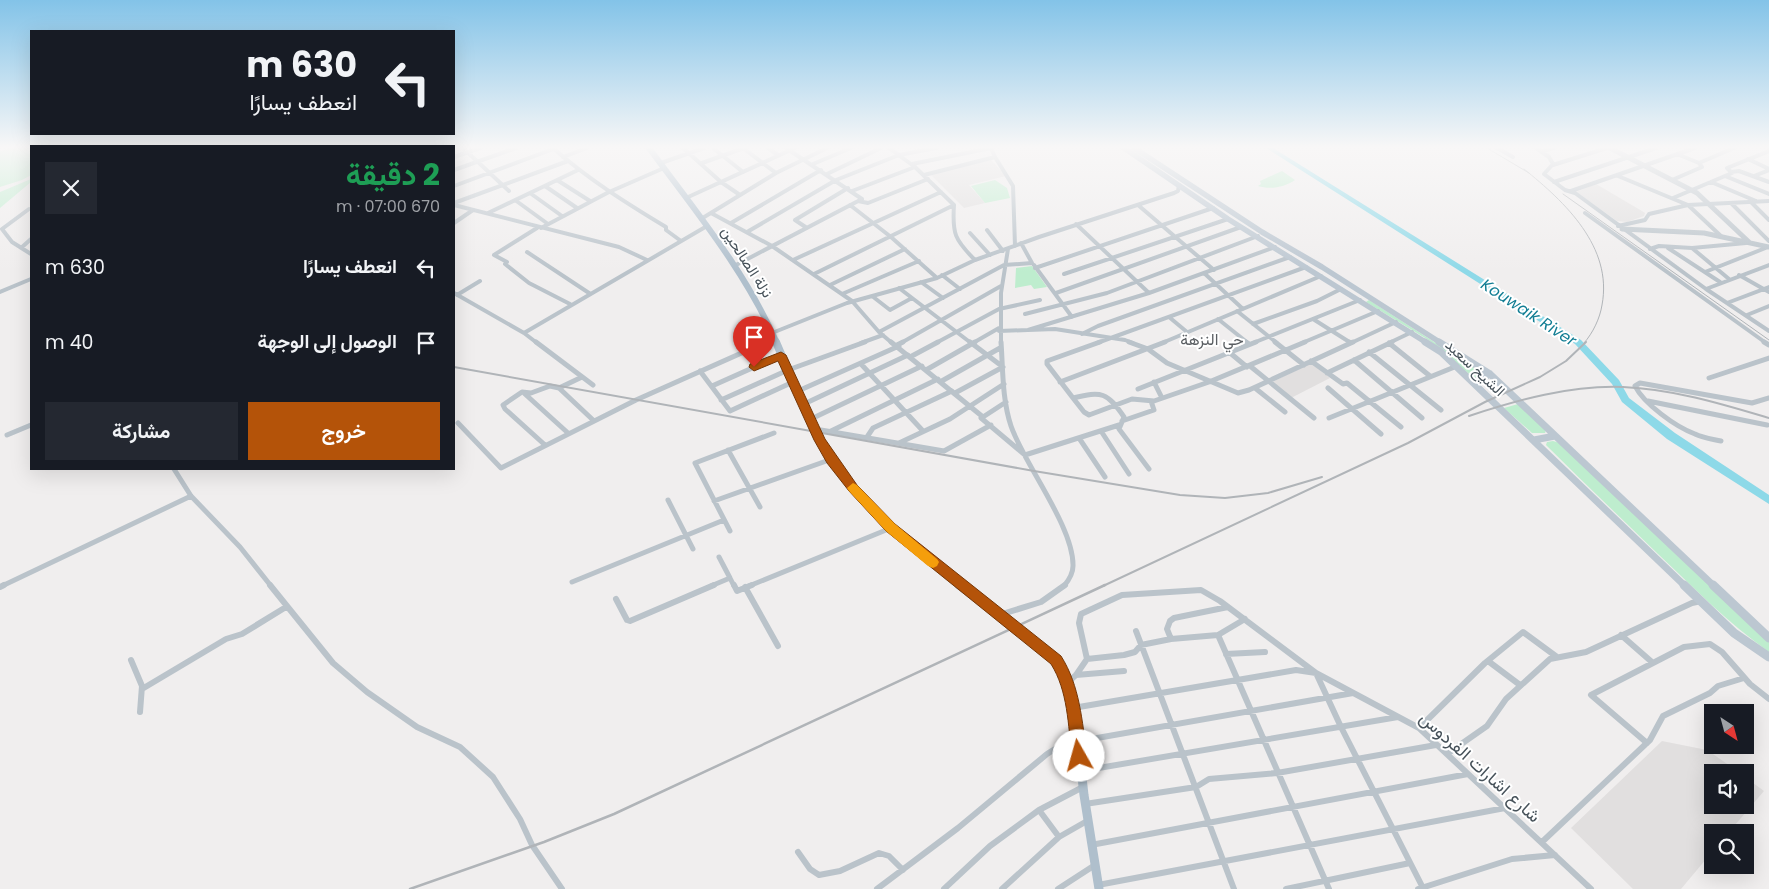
<!DOCTYPE html>
<html lang="ar">
<head>
<meta charset="utf-8">
<style>
  body { margin:0; font-family:Poppins,Vazirmatn,sans-serif; background:#242831; color:#f1f3f6; direction:rtl; height:100vh; display:flex; flex-direction:column; font-size:19px; white-space:nowrap }
  * { box-sizing:border-box; margin:0 }
  p { font-size:16px; color:#9ea1a6 }
  .icon { flex:none; width:28px; height:28px; fill:none; stroke:currentColor; stroke-width:2; stroke-linecap:round; stroke-linejoin:round }
  .map { position:relative; flex:1; overflow:hidden; direction:ltr }
  .side { position:absolute; left:30px; top:145px; width:425px; height:325px; display:flex; flex-direction:column; background:#171b24; border-radius:0px; box-shadow:0 5px 20px #0002; direction:rtl }
  .side>* { flex:none }
  .banner { position:absolute; left:30px; top:30px; width:425px; height:105px; border-radius:0px; box-shadow:0 5px 20px #0002; direction:rtl; background:#171b24; color:#f1f3f6; overflow:hidden }
  .needle { width:32px; rotate:144deg }
  .fabs { position:absolute; left:1704px; top:704px; display:grid; gap:10px }
  .fabs a { display:grid; place-items:center; width:50px; height:50px; border-radius:0px; background:#171b24; box-shadow:0 5px 20px #0002; font-size:25px }
  .pin { position:absolute; display:grid; place-items:center; width:42px; height:42px; color:#fff; margin:-51px -21px; border-radius:50% 50% 50% 0; rotate:-45deg; box-shadow:0 0 5px #0007 }
  .pin .icon { rotate:45deg }
  .me { position:absolute; width:55px; margin:-28px; rotate:353deg; stroke-linejoin:round; filter:drop-shadow(0 0 4px #0008) }
  .turn { display:flex; align-items:center; gap:18px; height:105px; padding:0 15px; font-size:22px }
  .turn .icon { width:65px; height:65px; stroke-width:2.5 }
  .turn b { display:block; font-size:35px; line-height:42px }
  .round { display:grid; place-items:center; flex:none; width:52px; height:52px; border-radius:0px; background:#242831 }
  .headline { display:flex; align-items:center; justify-content:space-between; height:85px; padding:0 15px }
  h1 { font-size:30px; font-weight:700; line-height:38px; color:#1e9e55 }
  .cta { display:flex; gap:10px; margin-top:auto; padding:10px 15px }
  .cta a { flex:1; height:58px; border-radius:0px; background:#b45309; color:#fff; font-size:20px; font-weight:700; line-height:58px; text-align:center }
  .cta a+a { background:#242831; color:#f1f3f6 }
  ul { padding:0; list-style:none }
  li { display:flex; align-items:center; gap:15px; height:75px; padding:0 15px }
  li div { flex:1 }
  li b { display:block; font-size:19px }
  li em { font-style:normal }
  .map>svg:first-child { display:block }
  .education { fill:#e1dfdf }
  .green { fill:#beedce }
  .lines { fill:none; stroke-linecap:round; stroke-linejoin:round }
  .river { fill:#8dd9e8; fill-rule:evenodd }
  .minor-far2 { stroke:#bac3ca; stroke-width:4 }
  .minor-far1 { stroke:#bac3ca; stroke-width:5 }
  .minor { stroke:#bac3ca; stroke-width:6 }
  .tertiary { stroke:#bac3ca; stroke-width:5 }
  .secondary-far2 { stroke:#bcc7d1; stroke-width:5.5 }
  .secondary-far1 { stroke:#bcc7d1; stroke-width:7 }
  .secondary { stroke:#bcc7d1; stroke-width:9 }
  .primary-far2 { stroke:#afbfcc; stroke-width:6 }
  .primary-far1 { stroke:#afbfcc; stroke-width:8 }
  .primary { stroke:#afbfcc; stroke-width:9 }
  .rail-far2 { stroke:#b0b4b8; stroke-width:1 }
  .rail-far1 { stroke:#b0b4b8; stroke-width:2 }
  .rail { stroke:#b0b4b8; stroke-width:2.5 }
  .route { fill:#b45309; stroke:#753606 }
  .slow { fill:#f59e0b }
  .labels { text-anchor:middle; stroke-width:4; stroke-linejoin:round; paint-order:stroke }
  .street-label { font-size:15px; fill:#47525a; stroke:#fff }
  .water-label { font-size:16px; font-style:italic; fill:#137e94; stroke:#fff }
  .neighbourhood-label { font-size:16px; fill:#5b5f63; stroke:#fff }
  .near-street-label { font-size:18px; fill:#47525a; stroke:#fff }
</style>
</head>
<body>
<div class="map">
<svg width="1769" height="889" viewBox="0 0 1769 889">
  <rect width="100%" height="100%" fill="#f0eeee"/>
  <path class="education" d="M991,160l15,16 -37,9 16,18 -21,5 -34,-34z
    M1596,184l46,27 3,2 -1,3 -17,6 -10,-1 -41,-29z
    M1311,363l19,15 -39,20 -19,-16z
    M1662,741l45,9 32,22h-27v33h33v-28l19,14 -35,41h-17v20l-31,37h-48l-62,-61z"/>
  <path class="green" d="M13,148h18v27l-9,5 -22,7v-36z
    M1282,171l13,9c-10,7 -25,10 -37,6l3,-2 -1,-3z
    M31,179v3l-31,26v-16z
    M995,180l12,8 3,10 -25,5 -14,-17z
    M1032,266l15,21 -13,2 -3,-4 -16,3 1,-20z
    M1369,300l115,74 -9,5 -45,-38 -64,-39z
    M1518,404l28,26 -1,3h-13l-28,-25z
    M1553,441l7,2 209,198v11c-41,-29 -75,-64 -111,-98 -37,-36 -75,-72 -112,-109l1,-3z"/>
  <g class="lines">
    <path class="river" d="M1266,148h7l308,192 38,40 10,18 46,35 94,62v9l-102,-65 -45,-37 -10,-18 -37,-40z"/>
    <path class="minor-far2" d="M463,148l46,43
      M553,148c35,31 73,55 113,79v3l15,11
      M683,148l38,34 19,13
      M713,148l30,24
      M743,148l33,25
      M768,148l10,7
      M889,148l26,19 39,38c-2,29 1,35 21,55
      M1497,148l16,9
      M1536,148l13,9 4,7 -9,10 21,16 10,3 131,96 63,42
      M1543,151l11,-3
      M1677,154l22,9
      M454,157l26,-9
      M563,157l24,-9
      M995,157l18,29 2,60
      M1748,159l21,10
      M661,163l43,-15
      M702,163l42,-15
      M813,164l38,-16
      M912,164l79,-16 4,9 -71,18
      M1553,165l54,-17
      M454,170l62,-22
      M1731,172l8,-1 30,11
      M827,174l54,-26
      M1618,176l70,29 34,32
      M1725,176l44,18
      M1754,176l15,-6
      M557,180l33,21
      M1672,180l30,-13 -3,-4 35,-15
      M1554,182l102,-34
      M1711,182l45,19
      M454,186l102,-38
      M545,186l32,22
      M852,191l63,-24
      M1571,191l124,-43
      M530,193l32,23
      M686,198l109,-50
      M1673,198l59,-25 -5,-5 42,-17
      M515,200l33,24
      M858,201l10,2 60,-24
      M1751,202l18,18
      M454,203l114,-42
      M1731,203l38,38
      M454,205l165,42 28,13
      M850,205l41,32 46,41
      M1138,205l76,65
      M29,209l-27,20 10,13 19,12
      M488,213l90,-43
      M711,213l61,33 80,55 27,31 13,11
      M1585,213l181,130
      M701,219l75,-46 51,-25
      M454,223l19,-13
      M731,223l90,-53
      M1076,224l73,69
      M1618,226l27,-6 4,-6 39,-9 81,-4
      M541,228l68,-36 55,-24
      M807,228l-12,-8 53,-32
      M987,230l16,21
      M747,232l89,-52 63,-25 37,-7
      M970,233l20,22
      M21,248l10,-9
      M1668,248l52,34
      M1692,248l37,31
      M1650,249l9,-3 33,2 54,-5
      M527,252l62,41
      M793,260l148,-68
      M507,262l-13,-7 43,-27
      M505,264l24,19 41,21
      M736,265l126,-66 -76,-51
      M1034,265l38,52
      M1035,268l178,-60
      M1705,272l63,-25
      M1204,273l39,36
      M814,274l140,-69
      M1064,274l164,-55
      M942,275l18,14
      M1739,275l30,17
      M921,282l22,16
      M830,285l75,-36
      M899,288l72,55
      M1706,289l63,-24
      M0,292l31,-13
      M454,293l70,40 13,10
      M1056,293l185,-66
      M842,294l77,-33
      M457,295l23,-14
      M872,296l18,14 22,-12
      M1727,303l42,-16
      M1237,311l40,32
      M1025,314l82,-21 151,-57
      M1747,315l22,-9
      M1169,317l18,15
      M1218,319l30,24
      M1313,319l38,24
      M1253,324l64,-23 24,-12
      M1028,330l27,-1 70,11 8,3
      M999,331l29,-1 121,-37 126,-46
      M879,332l125,-67 28,-2 -11,-20
      M524,333l183,-107
      M772,333l75,-30 90,-25 38,-18 64,-23 135,-44 4,-2 1,-6
      M1082,334l16,-8 192,-69
      M763,343l11,-5
      M861,343l22,-8
      M901,343l100,-57
      M936,343l63,-34 41,-9
      M973,343l26,-15
      M1001,343v-50l7,-44
      M1097,343l209,-76
      M1162,343l159,-67
      M1253,343l107,-43
      M1302,343l76,-32
      M1351,343l45,-21
      M1389,343l23,-11"/>
    <path class="minor-far1" d="M536,342l57,43
      M891,342l92,75 -2,1 44,37 94,-30
      M970,342l33,25
      M1001,342c2,27 1,57 10,84 13,38 63,101 62,140 0,8 -4,14 -9,20
      M1100,342l-53,19v3l26,34c29,-7 34,-6 51,19l-5,12 30,40
      M1129,342l19,7 19,14 71,30 11,-3 104,-48
      M1246,342l3,2
      M1275,342l29,23
      M1349,342l2,1
      M1764,342l5,3
      M1389,343l41,33
      M897,345l6,-3
      M1229,352l18,15
      M1369,352l72,58
      M910,357l28,-15
      M1354,360l68,58
      M1311,361l32,23 4,-1 54,44
      M861,364l62,67
      M1250,366l64,52
      M926,370l49,-28
      M700,371l30,40 63,-29
      M1327,373l65,-31
      M1709,378l60,-20
      M940,382l60,-34
      M1060,382l105,-40
      M1154,382l8,16
      M712,386l69,-31
      M559,388l34,32
      M1255,388l30,24
      M1328,388l53,46
      M1138,389l118,-47
      M798,391l101,-45
      M955,393l48,-26
      M525,394l43,39
      M1073,398l11,14 5,3 43,-16 22,2 55,-19 96,-40
      M721,400l67,-30 77,-28
      M1648,401l119,24
      M804,404l104,-49
      M983,417l23,-15
      M1329,418l128,-52
      M811,419l111,-53
      M1122,421l32,-11 -3,-9
      M458,423l43,45 135,-68 130,-58
      M815,429l129,22 47,-26
      M831,431l107,-52
      M1101,431l28,43
      M7,435l24,-10
      M867,437l6,-9 79,-37
      M1079,438l26,39
      M1721,441c-9,-2 -18,-3 -26,-7 -19,-7 -51,-30 -60,-48l5,-3 112,20 17,-5
      M899,443l51,-24 54,-35
      M545,445l-40,-36 -2,-4 19,-13 9,1 19,-7 9,2 23,-11
      M728,450l32,57
      M174,469l17,27 49,51 31,39
      M668,500l25,49
      M714,501l118,-42
      M730,531l-35,-68 79,-30
      M719,557l11,21
      M572,582l152,-62
      M2,586l189,-90
      M711,586l19,-8 4,8
      M749,586l142,-58"/>
    <path class="minor" d="M270,585l63,78 34,29 50,35 43,20 33,30 27,42 12,26 30,44
      M734,585l3,6 15,-6
      M0,587l4,-2
      M745,587l33,59
      M616,599l11,21 3,1 84,-36
      M999,615l42,-13 24,-17
      M1136,631l98,258
      M1218,635l111,254
      M1621,635l32,28
      M1171,639l-4,-10 3,-8 4,-3 54,-11
      M1226,654l39,-2
      M1087,659l37,-4 11,-3 6,-7 30,-6 47,-4 27,-16
      M131,660l11,26 -2,26
      M1488,661l32,24
      M1076,675l48,-4
      M1067,683l9,-8 11,-16 -8,-36 2,-9 41,-19 79,-5 19,11 96,72 25,54 81,159
      M142,689l84,-50 16,-5 44,-27
      M1073,708l223,-38 20,3 103,55 172,161
      M1419,728l66,-65 38,-31 34,25
      M1647,743l-56,-48 93,-48 26,-3 12,8 28,32 19,15
      M1447,754l40,-28 19,-27 44,-40 36,-7 106,-49 9,-2
      M1081,771l317,-54
      M1085,804l111,-17 13,-8 68,-6 159,-28
      M1039,810l20,27
      M1542,842l108,-102 13,-24 47,-23 8,-7 26,-8
      M1091,845l377,-71
      M798,852l12,17 9,6 21,-4 39,-18 10,3 14,14
      M1098,885l407,-77
      M877,889l81,-61 89,-74 16,-10 290,-51
      M944,889l46,-43 49,-36 44,-23
      M1002,889l57,-52 28,-16
      M1058,889l37,-24
      M1286,889l124,-26
      M1418,889l94,-30 43,-4"/>
    <path class="tertiary" d="M1610,148l87,45 52,49
      M1622,229l82,4 65,14"/>
    <path class="secondary-far2" d="M1124,148l104,71 199,124
      M1134,148l128,84 60,35 119,76"/>
    <path class="secondary-far1" d="M1425,342l16,10 244,234
      M1439,342l51,32 224,212
      M1474,382l16,-8
      M1534,440l21,-4"/>
    <path class="secondary" d="M1684,585l50,48 35,24
      M1713,585l56,53"/>
    <path class="primary-far2" d="M649,148c47,64 95,121 128,195"/>
    <path class="primary-far1" d="M776,342c19,44 36,89 64,129 31,46 79,81 121,115"/>
    <path class="primary" d="M959,585l86,64 15,16 5,10 9,32 10,88 15,94"/>
    <path class="rail-far2" d="M1487,148l42,25
      M1524,169c41,33 89,78 78,136 -2,13 -9,28 -18,38
      M1563,194l206,146"/>
    <path class="rail-far1" d="M454,367l580,104 146,24 45,3 43,-5 54,-16
      M1469,416c48,-16 102,-31 154,-29 50,2 99,17 146,31
      M1103,586l305,-143 77,-41 55,-25 26,-16 20,-19"/>
    <path class="rail" d="M410,889l134,-47 70,-28 491,-229"/>
  </g>
  <linearGradient id="sky" x2="0" y2="1"><stop stop-color="#83c3e8"/><stop offset="0.54" stop-color="#f8f7f7"/><stop offset="1" stop-color="#f8f7f7" stop-opacity="0"/></linearGradient>
  <rect width="1769" height="272" fill="url(#sky)"/>
  <path class="route" d="M781,352l5,3 39,84 32,46 38,39 166,132c19,30 21,65 26,100l-2,5 -6,2 -5,-2 -2,-5c-4,-31 -4,-65 -21,-92l-165,-133 -37,-40 -22,-28 -13,-23 -36,-79 -24,10 -5,-4 1,-3z"/>
  <path class="slow" d="M853,483l4,2 38,39 42,35 2,3 -2,4 -4,2 -5,-2 -42,-35 -37,-40 -2,-3z"/>
  <g class="labels">
    <g class="street-label">
      <text transform="translate(747 262) rotate(57)" y="5">نزلة الصالحين</text>
      <text transform="translate(1475 368) rotate(43)" y="5">الشيخ سعيد</text>
    </g>
    <g class="water-label">
      <text transform="translate(1529 312) rotate(33)" y="6">Kouwaik River</text>
    </g>
    <g class="neighbourhood-label">
      <text x="1212" y="345">حي النزهة</text>
    </g>
    <g class="near-street-label">
      <text transform="translate(1480 767) rotate(42)" y="6">شارع اشارات الفردوس</text>
    </g>
  </g>
</svg>
<div class="fabs">
<a><svg class="needle" viewBox="-14 -14 28 28"><path d="M0-13l5 13h-10z" fill="#e53935"/><path d="M0 13l5-13h-10z" fill="#9ea1a6"/></svg></a>
<a><svg class="icon" aria-label="sound" viewBox="0 0 24 24"><path d="M4 9h4l5-4v14l-5-4H4zM17 9q2 3 0 6"/></svg></a>
<a><svg class="icon" aria-label="search" viewBox="0 0 24 24"><circle cx="10" cy="10" r="6"/><path d="M15 15l6 6"/></svg></a>
</div>
<div class="pin" style="left:754px;top:367px;background:#d93025"><svg class="icon" aria-label="arrive" viewBox="0 0 24 24"><path d="M6 21V4h12l-3 4 3 4H6"/></svg></div>
<svg class="me" style="left:1079px;top:756px" viewBox="-20 -20 40 40"><circle r="19" fill="#fff"/><path d="M0-13L10 11 0 6-10 11z" fill="#b45309"/></svg>
<div class="banner">
<div class="turn"><svg class="icon" aria-label="left" viewBox="0 0 24 24"><path d="M17 20v-9H6M10 6l-5 5 5 5"/></svg><div><b>630 m</b>انعطف يسارًا</div></div>
</div>
<section class="side">
<div class="headline"><div><h1>2 دقيقة</h1><p>670 m · 07:00</p></div><a class="round"><svg class="icon" aria-label="close" viewBox="0 0 24 24"><path d="M6 6l12 12M18 6L6 18"/></svg></a></div>
<ul>
<li><svg class="icon" aria-label="left" viewBox="0 0 24 24"><path d="M17 20v-9H6M10 6l-5 5 5 5"/></svg><div><b>انعطف يسارًا</b></div><em>630 m</em></li>
<li><svg class="icon" aria-label="arrive" viewBox="0 0 24 24"><path d="M6 21V4h12l-3 4 3 4H6"/></svg><div><b>الوصول إلى الوجهة</b></div><em>40 m</em></li>
</ul>
<div class="cta"><a>خروج</a><a>مشاركة</a></div>
</section>
</div>
</body>
</html>
